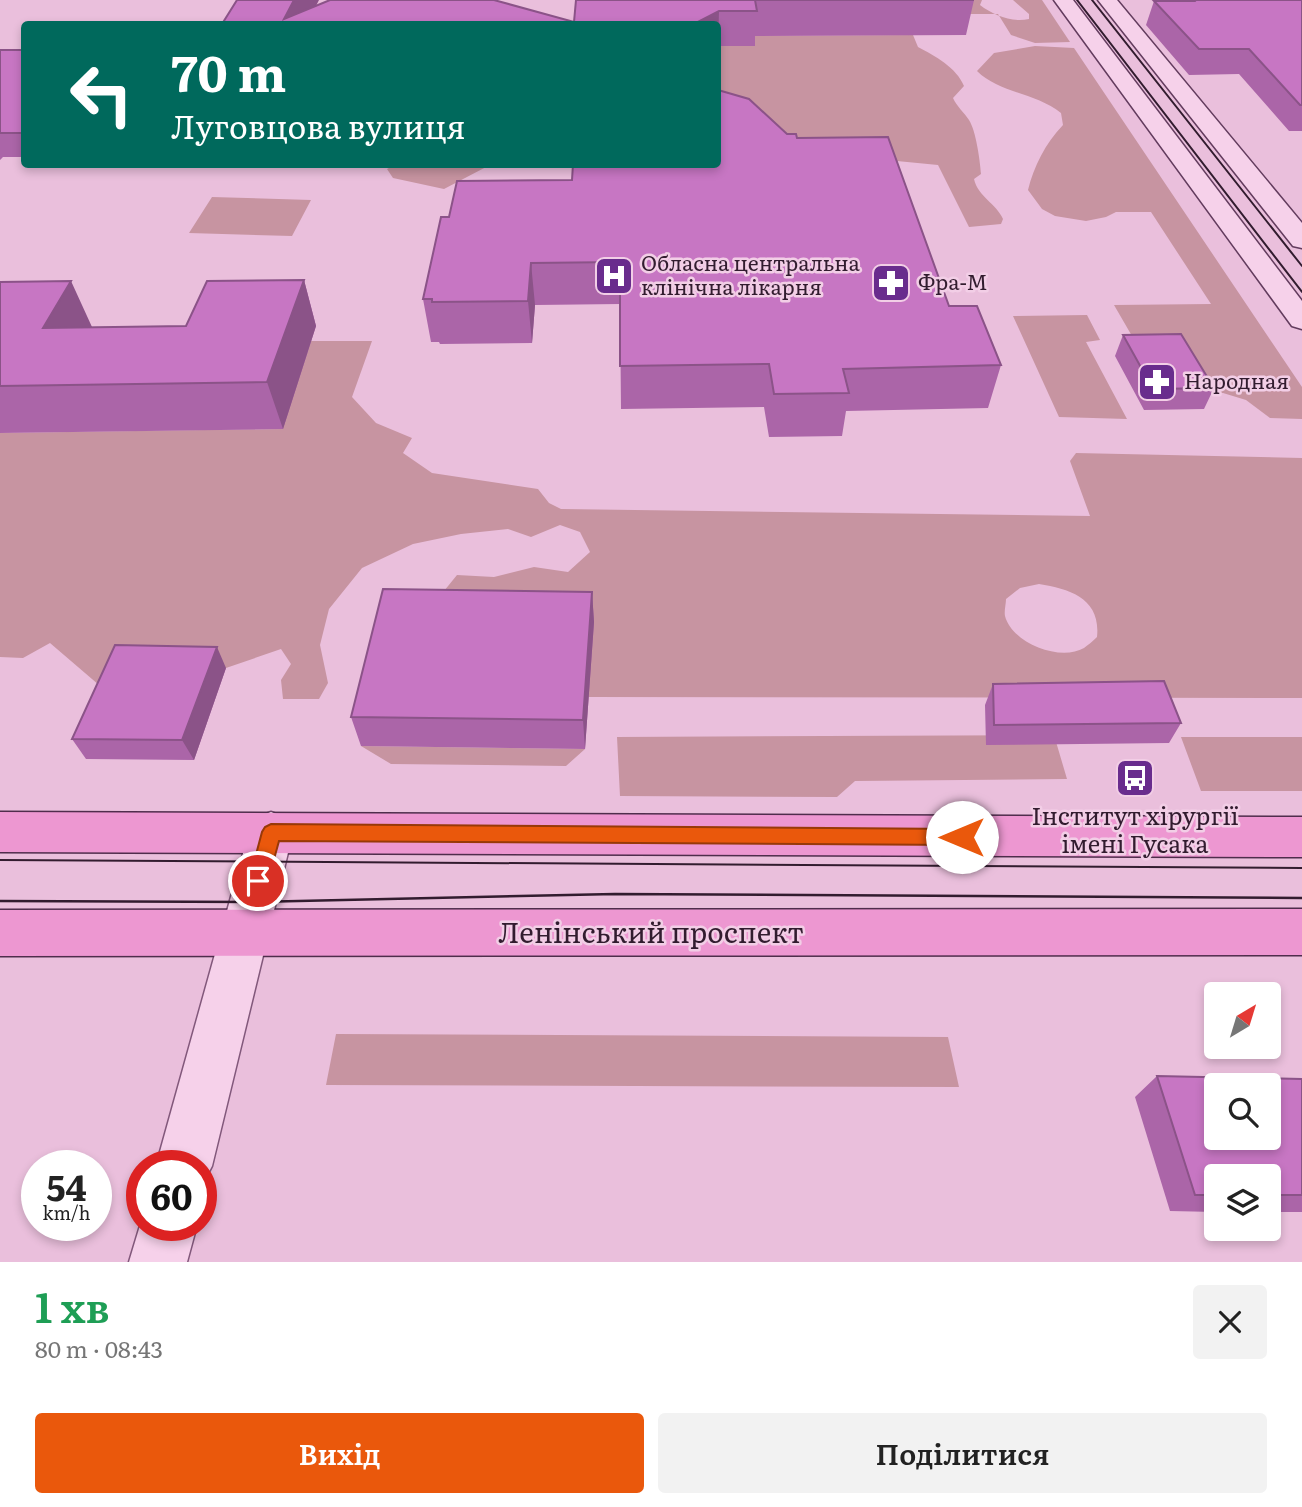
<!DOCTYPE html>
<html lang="uk">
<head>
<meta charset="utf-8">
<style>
  body { margin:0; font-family:Literata,serif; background:#f2f2f2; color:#222; height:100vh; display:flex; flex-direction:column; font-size:26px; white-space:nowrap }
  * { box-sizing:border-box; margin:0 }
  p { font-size:23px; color:#767676 }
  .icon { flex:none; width:38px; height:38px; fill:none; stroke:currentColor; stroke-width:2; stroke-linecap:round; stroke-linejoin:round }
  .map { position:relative; height:1262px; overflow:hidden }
  .details { display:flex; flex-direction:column; background:#fff; flex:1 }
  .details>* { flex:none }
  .banner { position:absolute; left:21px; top:21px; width:700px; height:147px; border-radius:7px; box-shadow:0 4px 10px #0003; background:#00695c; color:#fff; overflow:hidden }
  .needle { width:46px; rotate:38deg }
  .tools { position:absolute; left:1204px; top:982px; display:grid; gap:14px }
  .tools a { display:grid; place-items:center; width:77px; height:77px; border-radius:7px; background:#fff; box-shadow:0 4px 10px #0003; font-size:35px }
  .speed { position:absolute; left:21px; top:1150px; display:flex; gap:14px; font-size:35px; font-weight:700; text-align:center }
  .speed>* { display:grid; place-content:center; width:91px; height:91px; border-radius:50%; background:#fff; box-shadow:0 4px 10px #0003; line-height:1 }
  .speed small { font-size:18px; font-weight:400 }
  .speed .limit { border:10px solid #d22; background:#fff; color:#111 }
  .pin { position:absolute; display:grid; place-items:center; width:60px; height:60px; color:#fff; margin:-30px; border:4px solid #fff; border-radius:50%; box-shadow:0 2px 7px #0007 }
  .me { position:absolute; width:77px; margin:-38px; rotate:270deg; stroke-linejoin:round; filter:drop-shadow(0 0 5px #0008) }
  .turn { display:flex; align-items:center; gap:24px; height:147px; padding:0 35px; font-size:32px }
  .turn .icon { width:91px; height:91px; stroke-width:2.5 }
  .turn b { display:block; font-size:49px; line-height:60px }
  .round { display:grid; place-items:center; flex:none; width:74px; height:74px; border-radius:7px; background:#f2f2f2 }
  .summary { display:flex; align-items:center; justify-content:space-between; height:119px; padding:0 35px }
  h1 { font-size:42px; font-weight:600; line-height:52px; color:#1e9e55 }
  .cta { display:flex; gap:14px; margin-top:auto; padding:14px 35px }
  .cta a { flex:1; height:80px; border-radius:7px; background:#ea580c; color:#fff; font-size:28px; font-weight:600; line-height:80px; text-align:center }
  .cta a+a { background:#f2f2f2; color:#222 }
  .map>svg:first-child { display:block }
  .green { fill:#c794a1; fill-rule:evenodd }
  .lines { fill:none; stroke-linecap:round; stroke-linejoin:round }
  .street-casing { stroke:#82587b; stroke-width:3 }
  .secondary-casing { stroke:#633c5e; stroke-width:3 }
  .primary-casing { stroke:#4f2d4c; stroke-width:3 }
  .street { fill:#f6d1ea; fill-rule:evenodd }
  .secondary { fill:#f6d1ea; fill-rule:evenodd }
  .primary { fill:#ed97d1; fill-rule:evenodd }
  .tram-far1 { stroke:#321c2f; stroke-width:2 }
  .tram { stroke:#321c2f; stroke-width:2.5 }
  .wall { fill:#ab65a8 }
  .shaded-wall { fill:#8b5388 }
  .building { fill:#c776c3; stroke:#8b5388; stroke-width:2; fill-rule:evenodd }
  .route { fill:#ea580c; stroke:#983908; stroke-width:2 }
  .labels { text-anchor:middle; stroke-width:5; stroke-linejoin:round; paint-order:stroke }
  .far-poi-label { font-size:21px; fill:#321c2f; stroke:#f2cee6; text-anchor:start }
  .poi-label { font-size:24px; fill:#321c2f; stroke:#f2cee6 }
  .near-street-label { font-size:28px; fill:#321c2f; stroke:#f2cee6 }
</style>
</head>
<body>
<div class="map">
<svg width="1302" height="1262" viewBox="0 0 1302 1262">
  <rect width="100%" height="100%" fill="#eabfdc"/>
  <path class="green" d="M937,0h45l-2,5c13,10 32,18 49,14v-5l-16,-14h29l28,42 -35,1 -24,-8 -13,-21h-54z
    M913,35l5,12c17,9 38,20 46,39l-11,12c4,9 11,14 16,22 7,11 11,40 12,54l-7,5c4,18 22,24 29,40l-2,5 -32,3 -31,-62 -41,-4 -38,-13 -141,-19v-83h36l-1,-10z
    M1035,46l39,2 228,339v32l-32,-1 -24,-18 -23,-7h-29l-51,-38 -29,-50 97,-1 -60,-92h-35l-10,5 -20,4 -31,-5 -13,-7 -14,-19c6,-24 17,-46 35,-65l-2,-12c-25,-20 -62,-20 -84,-42l17,-18z
    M396,164h91l1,2 -44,23 -51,-11 -6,-9z
    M212,197l99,3 -19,36 -103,-3z
    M1087,315l13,25 -14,2 41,77 -68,-2 -46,-101z
    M311,341h61l-20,56 24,26 36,15 -9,15 29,20 106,16 11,14 12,6 529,7 -20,-55 6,-8 226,5v240l-714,-1 -144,-106 13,-16 37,2 40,-10 34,5 22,-20 -10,-20 -20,-7 -29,12 -23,-8 -47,5 -48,10 -51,24 -33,41 -9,36 8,38 -9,16h-36l-2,-19 10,-16 -10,-15 -55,19 -113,29 -63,-54 -27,15 -23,-1v-224l282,-4zM1039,584c32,5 62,15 58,53 -4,4 -9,8 -13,11 -24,14 -72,-5 -79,-32 -1,-5 1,-12 1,-17l14,-11z
    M1054,735l13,44 -212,2 -18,16 -217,-1 -3,-59z
    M1181,737h121v54h-101z
    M361,746l224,3 -19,17 -175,-2z
    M336,1034l612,3 11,50 -633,-2z"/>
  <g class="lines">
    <defs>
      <path id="street" d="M271,812l16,6 6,14 -81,334 -11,21v-21h-45l93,-334 6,-14z
        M142,1219v6h55l-10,37h-58z"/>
      <path id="secondary" d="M1054,0h19l229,301v28l-10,-3z
        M1098,0h19l185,223v25l-9,-2z"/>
      <path id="primary" d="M0,812l1302,5v40l-1302,-5z
        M1302,909v46l-1302,1v-46z"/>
    </defs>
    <use href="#street" class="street-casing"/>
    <use href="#secondary" class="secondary-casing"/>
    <use href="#primary" class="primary-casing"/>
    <use href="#street" class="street"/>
    <use href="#secondary" class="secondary"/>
    <use href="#primary" class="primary"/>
    <path class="tram-far1" d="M1077,0l225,292
      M1092,0l210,266
      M0,860l1302,8"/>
    <path class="tram" d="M0,901l253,1 362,-8 687,4"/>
  </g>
  <path class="wall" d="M576,0h398l-8,35 -211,1v10h-37l-496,-22 95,-19 257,17z
    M1164,0h138v131h-13l-50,-57 -50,1 -43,-50 8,-24h11z
    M0,50h24v107h-21l-3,3z
    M787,134l10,4 152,168 52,59 -13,43 -142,3 -4,25 -73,1 -5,-30 -143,2 -1,-105 -85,1 -3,38 -92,1 -1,-2h-8l-8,-43 26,-82 123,-37z
    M304,280l12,46 -33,103 -283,4v-151l92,45 94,-1z
    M1123,335l91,53 -10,21 -60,1 -29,-54z
    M592,592l2,30 -9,127 -224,-3 -10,-29z
    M226,668l-32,92 -108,-1 -14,-20z
    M993,684l188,39 -12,20 -183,2 -1,-40z
    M1157,1076l145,3v133h-33v-36h-53v36l-46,-1 -35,-114z"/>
  <path class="shaded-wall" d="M294,0h25l-12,24 -23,-5z
    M719,11l-1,35v-22h-24z
    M531,263l4,42 -3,38 -4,-42z
    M304,280l12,46 -33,103 -16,-47z
    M71,281l21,46 -49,1z
    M592,592l2,30 -9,127 -2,-29z
    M217,647l9,21 -32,92 -12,-20z"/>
  <path class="building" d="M237,0h57l-10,19 46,-19h164l80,22 2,-22h398h-219l2,11h-38l-25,13h-472z
    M1193,0h109v105h-2l-51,-56h-50l-45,-48h40z
    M0,50h24v83h-24z
    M718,90l31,9 38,35h9l1,4 91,-1 61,169h28l24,59 -158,4 6,24 -75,1 -5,-30 -149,2v-104l-89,1 -3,38 -96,1v-3h-9l18,-82h8l8,-36 115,-1 1,-16h145z
    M304,280l-37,102 -267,4v-104l71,-1 -28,47 143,-2 21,-45z
    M1181,334l33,54 -61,1 -30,-54z
    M383,589l209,3 -9,128 -232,-3z
    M115,645l102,2 -35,93 -110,-1z
    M1164,681l17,42 -187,2 -1,-41z
    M1157,1076l145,3v116h-33v-19h-53v19h-21zM1216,1085h53v53h-53z"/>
  <path class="route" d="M271,824l691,5 7,2 2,6 -2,6 -7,2 -683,-4 -11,40 -3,6 -7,3 -6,-3 -3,-6 13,-49 3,-5z"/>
  <defs>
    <symbol id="hospital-square" viewBox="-11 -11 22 22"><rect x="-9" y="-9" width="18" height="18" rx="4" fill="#692c8d" stroke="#f2cee6"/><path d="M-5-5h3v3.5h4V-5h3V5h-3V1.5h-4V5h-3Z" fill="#fff"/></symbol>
    <symbol id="pharmacy-square" viewBox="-11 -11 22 22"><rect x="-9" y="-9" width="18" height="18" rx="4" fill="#692c8d" stroke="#f2cee6"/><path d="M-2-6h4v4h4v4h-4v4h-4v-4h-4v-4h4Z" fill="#fff"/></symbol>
    <symbol id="bus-square" viewBox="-11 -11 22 22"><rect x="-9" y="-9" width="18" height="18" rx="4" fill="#692c8d" stroke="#f2cee6"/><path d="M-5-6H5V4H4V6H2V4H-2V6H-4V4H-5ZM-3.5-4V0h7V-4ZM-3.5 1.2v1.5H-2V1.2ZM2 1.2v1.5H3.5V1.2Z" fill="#fff"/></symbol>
  </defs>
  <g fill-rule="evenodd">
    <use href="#hospital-square" x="592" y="254" width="44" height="44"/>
    <use href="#pharmacy-square" x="869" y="261" width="44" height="44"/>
    <use href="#pharmacy-square" x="1135" y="360" width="44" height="44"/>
    <use href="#bus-square" x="1113" y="756" width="44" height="44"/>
  </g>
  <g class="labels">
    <g class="far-poi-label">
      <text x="641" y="271">Обласна центральна<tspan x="641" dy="24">клінічна лікарня</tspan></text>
      <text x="918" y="290">Фра-М</text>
      <text x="1184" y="389">Народная</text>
    </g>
    <g class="poi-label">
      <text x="1135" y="825">Інститут хірургії<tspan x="1135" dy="28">імені Гусака</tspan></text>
    </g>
    <g class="near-street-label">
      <text x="651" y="943">Ленінський проспект</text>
    </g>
  </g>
</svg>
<div class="tools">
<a><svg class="needle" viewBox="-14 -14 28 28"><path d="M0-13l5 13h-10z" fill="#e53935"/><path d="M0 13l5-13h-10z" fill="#767676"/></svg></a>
<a><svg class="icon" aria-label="search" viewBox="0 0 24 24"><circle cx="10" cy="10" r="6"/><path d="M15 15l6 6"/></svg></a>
<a><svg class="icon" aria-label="layers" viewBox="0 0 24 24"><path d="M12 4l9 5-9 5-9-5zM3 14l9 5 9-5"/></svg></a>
</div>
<div class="speed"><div>54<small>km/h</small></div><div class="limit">60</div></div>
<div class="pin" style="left:258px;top:881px;background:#d93025"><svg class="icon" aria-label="arrive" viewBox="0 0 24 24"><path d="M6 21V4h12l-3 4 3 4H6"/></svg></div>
<svg class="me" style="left:962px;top:837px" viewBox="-20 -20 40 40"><circle r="19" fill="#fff"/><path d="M0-13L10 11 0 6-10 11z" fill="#ea580c"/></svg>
<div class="banner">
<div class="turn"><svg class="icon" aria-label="left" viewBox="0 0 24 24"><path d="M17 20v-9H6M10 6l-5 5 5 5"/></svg><div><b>70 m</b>Луговцова вулиця</div></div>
</div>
</div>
<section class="details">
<div class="summary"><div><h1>1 хв</h1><p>80 m · 08:43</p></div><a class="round"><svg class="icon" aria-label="close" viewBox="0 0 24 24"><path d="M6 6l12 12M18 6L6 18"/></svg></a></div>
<div class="cta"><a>Вихід</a><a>Поділитися</a></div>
</section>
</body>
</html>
